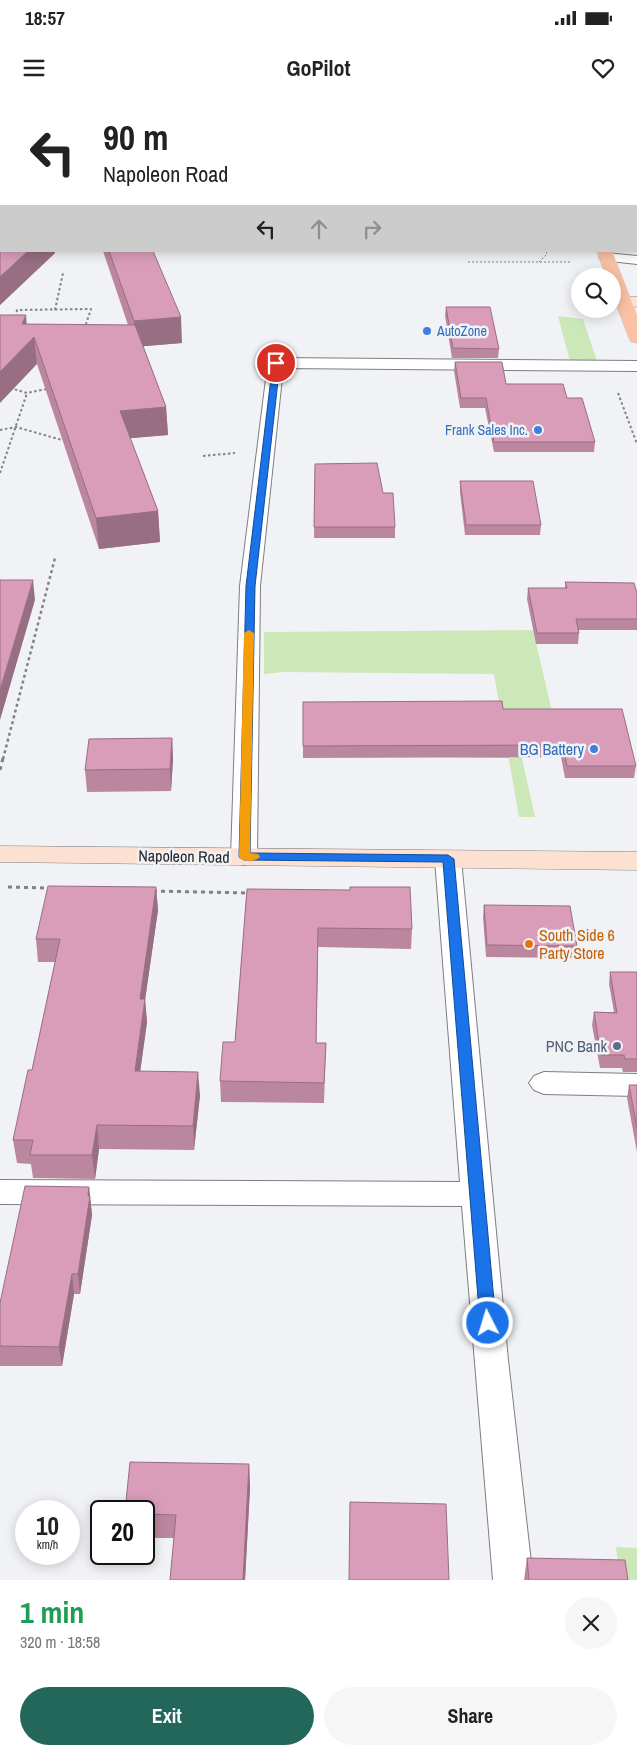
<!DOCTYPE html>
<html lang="en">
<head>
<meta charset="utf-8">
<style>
  body { margin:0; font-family:"Archivo Narrow",sans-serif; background:#f6f6f6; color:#222; height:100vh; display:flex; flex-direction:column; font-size:19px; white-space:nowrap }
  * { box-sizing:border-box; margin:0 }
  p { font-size:16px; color:#767676 }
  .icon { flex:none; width:28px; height:28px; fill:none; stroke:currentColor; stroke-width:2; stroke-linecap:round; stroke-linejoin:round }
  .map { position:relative; height:1480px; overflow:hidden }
  .details { display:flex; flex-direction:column; background:#fff; flex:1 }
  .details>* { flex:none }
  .guide { position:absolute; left:0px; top:0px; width:638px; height:152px; box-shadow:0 2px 12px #0003; background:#fff; color:#222; overflow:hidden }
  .controls { position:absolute; left:571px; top:168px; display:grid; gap:10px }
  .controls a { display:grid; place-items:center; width:50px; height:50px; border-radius:50%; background:#fff; box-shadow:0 2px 12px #0003; font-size:25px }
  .speed { position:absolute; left:15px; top:1400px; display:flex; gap:10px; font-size:25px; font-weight:700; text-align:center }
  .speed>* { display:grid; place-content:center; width:65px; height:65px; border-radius:50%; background:#fff; box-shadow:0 2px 12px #0003; line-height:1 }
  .speed small { font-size:12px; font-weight:400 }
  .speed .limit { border:2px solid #111; border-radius:8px; background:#fff; color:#111 }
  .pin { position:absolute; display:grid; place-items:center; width:42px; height:42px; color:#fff; margin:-21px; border:2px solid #fff; border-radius:50%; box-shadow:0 1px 5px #0007 }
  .me { position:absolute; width:55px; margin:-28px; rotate:355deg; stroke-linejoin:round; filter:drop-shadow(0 0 4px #0008) }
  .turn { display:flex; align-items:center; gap:18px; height:105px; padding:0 20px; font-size:22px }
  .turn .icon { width:65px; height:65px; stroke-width:2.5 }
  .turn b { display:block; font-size:35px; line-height:42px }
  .lanes { display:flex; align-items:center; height:48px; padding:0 20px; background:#0003; justify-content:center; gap:25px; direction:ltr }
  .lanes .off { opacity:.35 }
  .round { display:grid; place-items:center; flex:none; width:52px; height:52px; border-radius:26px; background:#f6f6f6 }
  .overview { display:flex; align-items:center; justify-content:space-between; height:85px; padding:0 20px }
  h1 { font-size:30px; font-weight:700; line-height:38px; color:#1e9e55 }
  .action { display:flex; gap:10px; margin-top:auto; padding:10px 20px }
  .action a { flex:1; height:58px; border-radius:30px; background:#22675a; color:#fff; font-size:20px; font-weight:700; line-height:58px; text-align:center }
  .action a+a { background:#f6f6f6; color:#222 }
  .status { display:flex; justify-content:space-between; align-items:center; height:35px; padding:0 25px; background:#fff; direction:ltr }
  .status svg { height:14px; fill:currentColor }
  header { display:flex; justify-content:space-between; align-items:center; height:65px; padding:0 20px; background:#fff; font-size:22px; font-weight:700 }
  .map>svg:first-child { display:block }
  .green { fill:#cce7b8 }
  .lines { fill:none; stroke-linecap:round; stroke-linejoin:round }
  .lane-casing { stroke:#7c7e80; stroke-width:2 }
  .secondary-casing { stroke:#7c7e80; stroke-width:1 }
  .primary-casing { stroke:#cfcfcf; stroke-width:1 }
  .path-far3 { stroke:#808283; stroke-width:1; stroke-dasharray:2 2; stroke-linecap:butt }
  .path-far2 { stroke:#808283; stroke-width:2; stroke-dasharray:2.5 2.5; stroke-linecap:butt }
  .path-far1 { stroke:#808283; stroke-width:2.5; stroke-dasharray:3 3; stroke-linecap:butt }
  .path { stroke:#808283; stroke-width:3; stroke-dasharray:4 4; stroke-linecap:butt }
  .lane { fill:#fff; fill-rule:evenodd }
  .secondary { fill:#fce0d2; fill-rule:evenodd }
  .primary { fill:#fac1a4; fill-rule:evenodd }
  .wall { fill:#bb879f }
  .shaded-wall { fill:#986e82 }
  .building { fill:#d99db9; stroke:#986e82 }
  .route { fill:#1a73e8; stroke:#114b97 }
  .slow { fill:#f59e0b }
  .shop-dot { fill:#3f7fe0; stroke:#f0f2f5; stroke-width:2 }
  .food-dot { fill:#e8710a; stroke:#f0f2f5; stroke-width:2 }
  .service-dot { fill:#5c6f8a; stroke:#f0f2f5; stroke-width:2 }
  .labels { text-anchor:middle; stroke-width:5; stroke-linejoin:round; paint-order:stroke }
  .far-shop-label { font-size:14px; fill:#366cbe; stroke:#f0f2f5; text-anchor:start }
  .shop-label { font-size:16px; fill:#366cbe; stroke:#f0f2f5; text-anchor:end }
  .street-label { font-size:16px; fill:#242525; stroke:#f0f2f5 }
  .food-label { font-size:16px; fill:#c56008; stroke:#f0f2f5; text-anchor:start }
  .service-label { font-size:16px; fill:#4e5e75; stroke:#f0f2f5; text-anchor:end }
</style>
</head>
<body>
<div class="status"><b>18:57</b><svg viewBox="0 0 49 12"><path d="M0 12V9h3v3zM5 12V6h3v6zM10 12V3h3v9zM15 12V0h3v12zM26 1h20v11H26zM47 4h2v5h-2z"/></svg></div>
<header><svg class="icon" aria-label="menu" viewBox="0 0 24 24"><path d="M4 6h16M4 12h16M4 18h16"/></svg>GoPilot<svg class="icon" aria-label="heart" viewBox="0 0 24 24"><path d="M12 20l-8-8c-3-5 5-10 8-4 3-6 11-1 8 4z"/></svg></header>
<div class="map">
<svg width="637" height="1480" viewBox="0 0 637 1480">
  <rect width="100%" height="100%" fill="#f0f2f5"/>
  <path class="green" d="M558,216l25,3 14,42h-27z
    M533,530l21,90 -40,2 21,95h-16l-25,-143 -210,-2 -20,2v-42z
    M616,1447l21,1v32h-17z"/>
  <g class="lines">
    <defs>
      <path id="lane" d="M606,153l31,3v8l-36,-4 -2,-3z
        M276,258l361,3v10l-354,-3 -23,218 -3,271 -4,5 -9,3 -9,-3 -4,-5 9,-271 28,-223 2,-3z
        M448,751l9,3 4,5 47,501 25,220h-40l-31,-374 -462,-2v-24l460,2 -25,-323 4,-5z
        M544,972l93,2v22l-93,-2 -10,-4 -5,-7 5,-7z"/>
      <path id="secondary" d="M625,197h12v10l-18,-2 -2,-3 2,-3z
        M0,746l637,6v18l-637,-8z"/>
      <path id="primary" d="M537,0h12v1h-12z
        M597,151h15l25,65v27l-6,-1 -2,-4 -17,-43v-19h-6z"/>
    </defs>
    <use href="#lane" class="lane-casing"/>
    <use href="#secondary" class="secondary-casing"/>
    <use href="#primary" class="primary-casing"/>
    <path class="path-far3" d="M468,162h104
      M539,162l8,-8 -1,-3"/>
    <path class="path-far2" d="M55,210l8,-37
      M16,217l1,-7 74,-1 -6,18
      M10,288l17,5 20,-4
      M618,293l19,51
      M0,330l16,-3 46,13
      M203,356l32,-3
      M0,373l27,-80"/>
    <path class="path-far1" d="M3,659l52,-201"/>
    <path class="path" d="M0,670l3,-12
      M8,787l41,1
      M153,791l96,2"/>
    <use href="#lane" class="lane"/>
    <use href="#secondary" class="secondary"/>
    <use href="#primary" class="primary"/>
  </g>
  <path class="wall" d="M0,0h221v1h-220v150l54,2 -55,52z
    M103,151h50l29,92 -39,3 23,61 2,28 -38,3 28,73 2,31 -61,7 -62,-185 -10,-40 101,1z
    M446,207l53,42 -1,9h-46l-7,-42z
    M455,262l51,22 61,14 28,44 -1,10h-100l-9,-44h-25l-6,-37z
    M315,364l68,29 12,34v11h-81z
    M460,381l81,44 -1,10h-75l-5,-43z
    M565,482l72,11v37h-59l1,3 -1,11h-42l-9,-45 1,-11h37z
    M303,602l200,7 133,57 -2,12h-69l-4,-21 -258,1z
    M172,638l1,21 -2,32 -84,1 -2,-22z
    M156,787l2,23 -13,90 2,22 -7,49 60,24 -6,55 -95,-1 -4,30 -62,-1 -2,-14 -14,-1 -4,-23 19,-70 23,-108h-17l-2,-23z
    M247,789l165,40 -1,20 -93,-2 -2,96h10l-2,60 -103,-1 -1,-21 15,-39z
    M484,805l93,41 -2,12 -89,-1 -3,-40z
    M610,872h27v100h-14l-1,-4h-22l-8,-43 2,-13h20l-5,-28z
    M629,985h8v67l-10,-54z
    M89,1087l3,28 -12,79h-6l-12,72h-62v-63z
    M249,1364l1,24 -5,92h-75l4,-42h-30v-27z
    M527,1458l101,22h-104z"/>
  <path class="shaded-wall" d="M28,151h27v2l-55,52v-28z
    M26,215l2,26 6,-4 3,27 -37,39v-31z
    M181,217l1,26 -47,4 -1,-26z
    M166,307l2,28 -46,4 -2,-28z
    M158,411l2,31 -61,7 -3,-31z
    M33,480l2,20 -35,120v-30z
    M172,638l1,21 -2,32 -1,-22z
    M156,787l2,23 -13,90 2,22 -10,73 -2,-24 5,-72z
    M318,828v19l-2,116v-20z
    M198,972l2,23 -6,55 -1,-24z
    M97,1025l2,24 -4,30 -3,-24z
    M89,1087l3,28 -12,79 -2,-20z
    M72,1174l2,20 -12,72 -3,-19z
    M249,1364l1,24 -5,92h-2z"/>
  <path class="building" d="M0,0h216v1h-215v5h-1z
    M396,0h65v1h-64z
    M1,23v128h27l-28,26v-152z
    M109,151h44l28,66 -47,4z
    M446,207h44l9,42 -46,-1z
    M0,215h26l-4,9 113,1 31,82 -46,4 38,100 -62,7 -62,-181 -34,35z
    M455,262h47l4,22h57l4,14h15l13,44h-101l-8,-44h-25z
    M377,363l6,30h10l2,34h-81l1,-63z
    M460,381h73l8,44h-75z
    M0,480h33l-33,110z
    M565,482l69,1 3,10v26h-61l3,14h-42l-9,-45h39z
    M502,601l1,8h119l14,57h-69l-4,-21 -260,1v-44z
    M172,638l-2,31 -85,1 4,-31z
    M48,786l108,1 -16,112h5l-10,72 63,1 -5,54 -96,-1 -5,30h-62l3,-15h-20l15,-70h4l28,-131h-24z
    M350,787h60l2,42 -94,-1 -2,115h10l-2,40 -104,-2 3,-39h12l12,-153 103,1z
    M484,805l86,1 7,40 -90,-1z
    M610,872h27v87h-12l-1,-4h-23l-7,-43 23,1z
    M629,985h8v43z
    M25,1086l64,1 -1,9h2l-12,78h-6l-13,73 -59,-1v-43z
    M130,1362l119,2 -6,116h-73l6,-65 -32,-1v-3h-19z
    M350,1402l96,2 3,76h-100z
    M527,1458l98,2 3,20h-99z"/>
  <path class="route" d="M273,261l7,2 -25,223 -5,267 198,2 6,4 42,464 -2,5 -6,1 -5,-1 -3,-5 -37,-461 -199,-2 -5,-3 7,-271z"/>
  <path class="slow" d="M249,530l5,3 -4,220 8,1 2,3c-5,5 -17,5 -21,0l5,-224z"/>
  <g class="shop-dot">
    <circle cx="427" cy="231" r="5"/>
    <circle cx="538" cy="330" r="5"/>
    <circle cx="594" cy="649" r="5"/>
  </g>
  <circle class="food-dot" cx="529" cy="844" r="5"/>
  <circle class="service-dot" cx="617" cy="946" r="5"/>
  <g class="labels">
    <g class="far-shop-label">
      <text x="437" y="236">AutoZone</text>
      <text x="528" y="335" text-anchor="end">Frank Sales Inc.</text>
    </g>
    <g class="shop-label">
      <text x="584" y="655">BG Battery</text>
    </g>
    <g class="street-label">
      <text transform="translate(184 756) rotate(1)" y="6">Napoleon Road</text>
    </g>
    <g class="food-label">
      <text x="539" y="841">South Side 6<tspan x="539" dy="18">Party Store</tspan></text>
    </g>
    <g class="service-label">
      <text x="607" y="952">PNC Bank</text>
    </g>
  </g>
</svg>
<div class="controls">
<a><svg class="icon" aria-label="search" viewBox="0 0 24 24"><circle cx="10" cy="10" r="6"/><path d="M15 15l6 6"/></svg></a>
</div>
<div class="speed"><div>10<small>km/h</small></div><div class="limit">20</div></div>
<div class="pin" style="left:276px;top:263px;background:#d93025"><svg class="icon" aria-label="arrive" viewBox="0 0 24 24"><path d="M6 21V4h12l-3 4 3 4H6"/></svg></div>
<svg class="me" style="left:488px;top:1223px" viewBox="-20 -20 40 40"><circle r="17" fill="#1a73e8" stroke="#fff" stroke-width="3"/><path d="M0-11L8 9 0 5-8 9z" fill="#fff"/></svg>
<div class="guide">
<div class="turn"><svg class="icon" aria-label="left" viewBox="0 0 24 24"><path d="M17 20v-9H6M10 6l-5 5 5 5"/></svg><div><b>90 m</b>Napoleon Road</div></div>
<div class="lanes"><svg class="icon" aria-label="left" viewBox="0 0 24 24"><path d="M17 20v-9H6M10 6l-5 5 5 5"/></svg><svg class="icon off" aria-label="ahead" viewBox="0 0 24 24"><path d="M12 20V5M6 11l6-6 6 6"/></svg><svg class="icon off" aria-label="right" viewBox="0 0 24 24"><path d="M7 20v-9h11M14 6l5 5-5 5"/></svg></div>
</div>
</div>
<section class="details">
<div class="overview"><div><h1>1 min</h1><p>320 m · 18:58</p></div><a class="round"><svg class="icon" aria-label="close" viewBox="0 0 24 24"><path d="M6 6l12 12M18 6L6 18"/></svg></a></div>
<div class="action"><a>Exit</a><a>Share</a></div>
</section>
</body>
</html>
